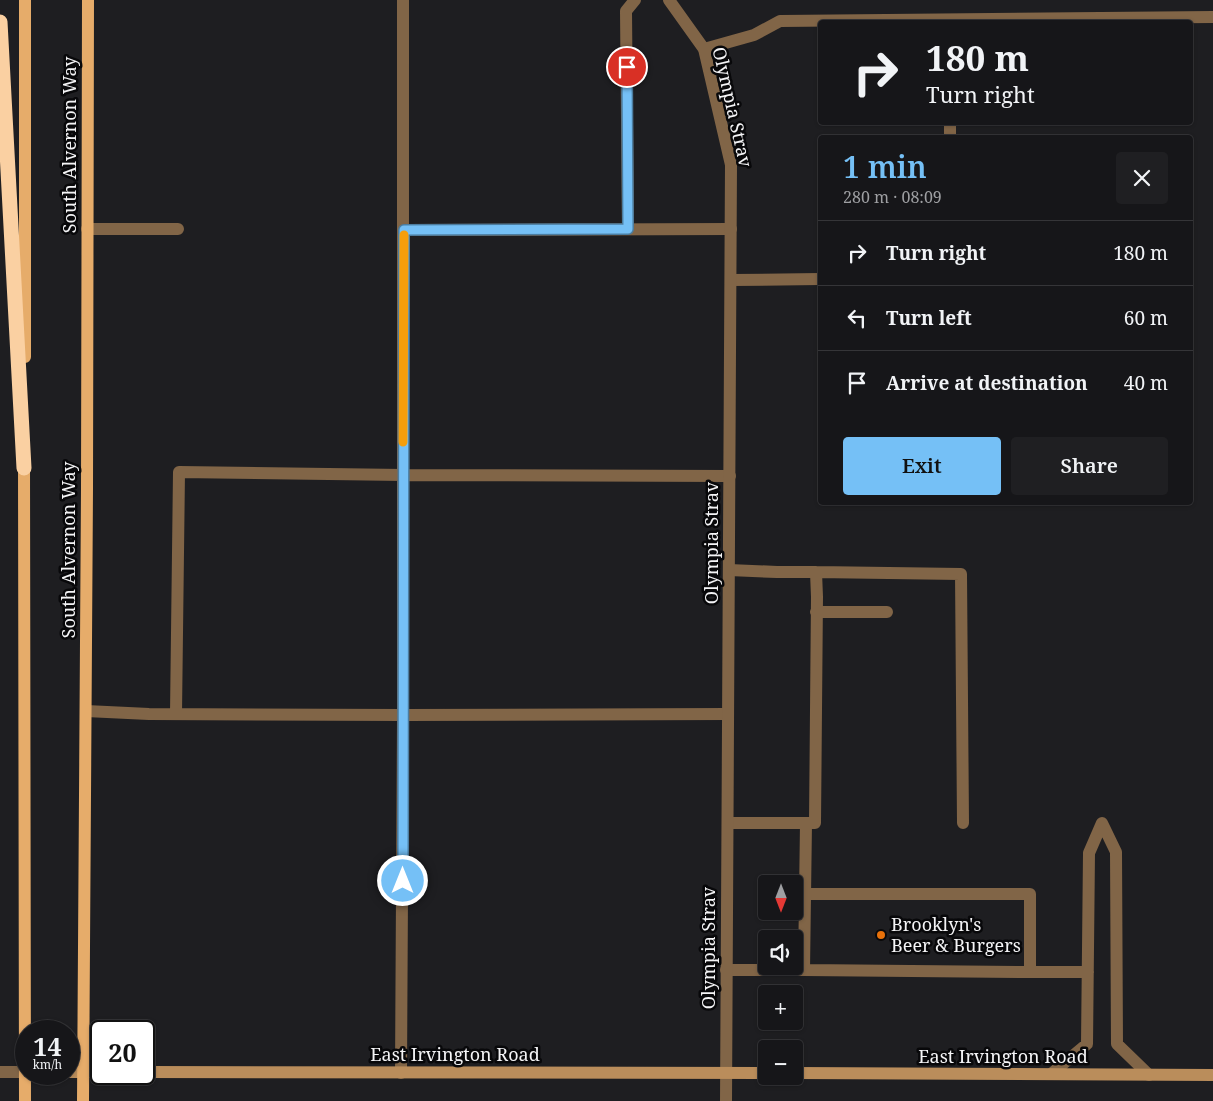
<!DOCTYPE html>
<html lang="en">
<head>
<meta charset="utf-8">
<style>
  body { margin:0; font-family:"Noto Serif",serif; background:#1f1f22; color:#f1f3f6; height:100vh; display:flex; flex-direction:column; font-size:19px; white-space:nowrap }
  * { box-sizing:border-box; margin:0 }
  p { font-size:16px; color:#9e9fa2 }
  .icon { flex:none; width:28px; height:28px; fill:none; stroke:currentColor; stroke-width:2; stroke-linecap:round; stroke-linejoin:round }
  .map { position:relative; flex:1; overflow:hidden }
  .drawer { position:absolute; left:818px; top:135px; width:375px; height:370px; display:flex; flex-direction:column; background:#161619; border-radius:5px; box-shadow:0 1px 4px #0004,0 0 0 1px #353538 }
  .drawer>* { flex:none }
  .banner { position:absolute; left:818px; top:20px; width:375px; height:105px; border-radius:5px; box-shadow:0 1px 4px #0004,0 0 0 1px #353538; background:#161619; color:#f1f3f6; overflow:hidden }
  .needle { width:32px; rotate:180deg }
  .buttons { position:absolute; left:758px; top:875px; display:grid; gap:10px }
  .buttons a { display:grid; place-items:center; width:45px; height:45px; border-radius:5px; background:#161619; box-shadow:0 1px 4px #0004,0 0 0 1px #353538; font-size:25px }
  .speed { position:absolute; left:15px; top:1020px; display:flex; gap:10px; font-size:25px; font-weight:700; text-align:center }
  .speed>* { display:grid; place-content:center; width:65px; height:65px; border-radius:50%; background:#161619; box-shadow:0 1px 4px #0004,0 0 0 1px #353538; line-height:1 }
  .speed small { font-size:12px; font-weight:400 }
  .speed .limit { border:2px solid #111; border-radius:8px; background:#fff; color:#111 }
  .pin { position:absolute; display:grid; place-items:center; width:42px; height:42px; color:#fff; margin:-21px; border:2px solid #fff; border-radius:50%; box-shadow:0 1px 5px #0007 }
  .me { position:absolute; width:55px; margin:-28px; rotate:0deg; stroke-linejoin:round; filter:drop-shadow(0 0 4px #0008) }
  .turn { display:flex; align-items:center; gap:18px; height:105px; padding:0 25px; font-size:22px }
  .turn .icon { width:65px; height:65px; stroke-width:2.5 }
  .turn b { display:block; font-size:35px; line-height:42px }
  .round { display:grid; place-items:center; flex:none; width:52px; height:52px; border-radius:5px; background:#1f1f22 }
  .head { display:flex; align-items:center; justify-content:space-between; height:85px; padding:0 25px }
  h1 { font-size:30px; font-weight:600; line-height:38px; color:#75c0f6 }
  .cta { display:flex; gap:10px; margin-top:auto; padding:10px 25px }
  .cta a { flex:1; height:58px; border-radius:5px; background:#75c0f6; color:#111; font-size:20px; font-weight:600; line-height:58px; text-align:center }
  .cta a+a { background:#1f1f22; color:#f1f3f6 }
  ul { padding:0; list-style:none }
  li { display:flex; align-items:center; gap:15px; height:65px; padding:0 25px; border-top:1px solid #353538 }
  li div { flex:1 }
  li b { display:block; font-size:19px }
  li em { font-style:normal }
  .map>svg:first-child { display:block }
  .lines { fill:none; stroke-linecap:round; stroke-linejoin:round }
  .service { stroke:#816547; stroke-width:12 }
  .minor { stroke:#816547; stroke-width:12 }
  .tertiary { stroke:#816547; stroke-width:12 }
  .secondary { stroke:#ba8d5b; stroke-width:12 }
  .primary { stroke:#e6ac6a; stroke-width:12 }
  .motorway { stroke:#fad0a2; stroke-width:15 }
  .route-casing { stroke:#4c7da0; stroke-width:12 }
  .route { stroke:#75c0f6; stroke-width:9 }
  .slow { stroke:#f59e0b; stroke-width:9 }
  .food-dot { fill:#e8710a; stroke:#08080a; stroke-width:2 }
  .labels { text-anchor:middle; stroke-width:5; stroke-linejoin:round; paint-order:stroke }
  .street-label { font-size:18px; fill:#f4f4f6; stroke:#08080a }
  .poi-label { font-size:18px; fill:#f4f4f6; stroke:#08080a; text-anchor:start }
</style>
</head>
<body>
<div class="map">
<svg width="1213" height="1101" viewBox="0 0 1213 1101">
  <rect width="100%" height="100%" fill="#1e1e21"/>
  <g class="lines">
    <path class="service" d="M704,49l50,-14 26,-14 433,-4
      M950,122v16
      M87,229h91
      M628,229l-2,-218 9,-11
      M404,230l327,-1
      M731,280l89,-1
      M729,570l48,2h39l145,2 2,249
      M816,612h71
      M86,711l63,3 254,1 325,-1
      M176,714l3,-242 224,3 327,1
      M728,823h87l2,-226 -1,-25
      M726,970h78l2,-147
      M804,970l226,2v-78h-225
      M1030,972h58
      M401,1073l2,-358v-715
      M1051,1074l36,-30 2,-191 13,-30 14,29 1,192 32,31"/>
    <path class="minor" d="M669,0l35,49 27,116 -5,936"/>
    <path class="tertiary" d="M0,1072h25"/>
    <path class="secondary" d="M69,1072h32
      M144,1072l622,1
      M794,1073l419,2"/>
    <path class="primary" d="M25,357v-357
      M24,460l1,641
      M83,1101l4,-612 1,-489"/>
    <path class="motorway" d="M0,22l24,446"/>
  </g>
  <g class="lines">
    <defs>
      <path id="route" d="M403,881l1,-651 224,-1 -1,-162"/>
    </defs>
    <use href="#route" class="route-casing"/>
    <use href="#route" class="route"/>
    <path class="slow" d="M403,442l1,-207"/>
  </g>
  <circle class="food-dot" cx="881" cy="935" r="5"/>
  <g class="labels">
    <g class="street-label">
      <text transform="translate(732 107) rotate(77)" y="6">Olympia Strav</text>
      <text transform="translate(70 145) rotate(-90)" y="6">South Alvernon Way</text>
      <text transform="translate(712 543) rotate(-90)" y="6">Olympia Strav</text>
      <text transform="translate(69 550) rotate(-90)" y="6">South Alvernon Way</text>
      <text transform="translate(709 948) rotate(-90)" y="6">Olympia Strav</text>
      <text x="455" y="1061">East Irvington Road</text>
      <text x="1003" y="1063">East Irvington Road</text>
    </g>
    <g class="poi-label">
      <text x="891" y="931">Brooklyn's<tspan x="891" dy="21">Beer &amp; Burgers</tspan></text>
    </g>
  </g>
</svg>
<div class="buttons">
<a><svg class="needle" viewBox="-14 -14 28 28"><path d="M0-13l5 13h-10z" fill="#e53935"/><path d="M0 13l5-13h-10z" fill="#9e9fa2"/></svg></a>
<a><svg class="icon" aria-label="sound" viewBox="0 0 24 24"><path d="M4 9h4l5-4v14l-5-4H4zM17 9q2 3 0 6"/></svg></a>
<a>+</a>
<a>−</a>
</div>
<div class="speed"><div>14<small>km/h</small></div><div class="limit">20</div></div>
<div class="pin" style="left:627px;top:67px;background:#d93025"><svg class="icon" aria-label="arrive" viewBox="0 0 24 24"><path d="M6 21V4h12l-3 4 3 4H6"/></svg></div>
<svg class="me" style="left:403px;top:881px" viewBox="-20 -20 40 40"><circle r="17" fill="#75c0f6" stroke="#fff" stroke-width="3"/><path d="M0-11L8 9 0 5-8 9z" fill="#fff"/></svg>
<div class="banner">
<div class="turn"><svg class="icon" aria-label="right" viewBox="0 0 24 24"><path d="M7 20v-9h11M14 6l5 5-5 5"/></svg><div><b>180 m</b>Turn right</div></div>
</div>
<section class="drawer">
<div class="head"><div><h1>1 min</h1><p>280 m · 08:09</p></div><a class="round"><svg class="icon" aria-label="close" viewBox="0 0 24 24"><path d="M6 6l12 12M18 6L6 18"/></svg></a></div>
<ul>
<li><svg class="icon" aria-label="right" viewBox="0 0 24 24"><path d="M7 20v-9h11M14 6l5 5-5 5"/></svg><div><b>Turn right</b></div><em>180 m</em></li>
<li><svg class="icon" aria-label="left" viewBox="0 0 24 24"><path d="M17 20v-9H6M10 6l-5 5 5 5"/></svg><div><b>Turn left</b></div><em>60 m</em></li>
<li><svg class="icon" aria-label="arrive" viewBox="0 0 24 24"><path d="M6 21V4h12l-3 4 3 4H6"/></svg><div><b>Arrive at destination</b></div><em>40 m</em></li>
</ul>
<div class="cta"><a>Exit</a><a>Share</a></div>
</section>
</div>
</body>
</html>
